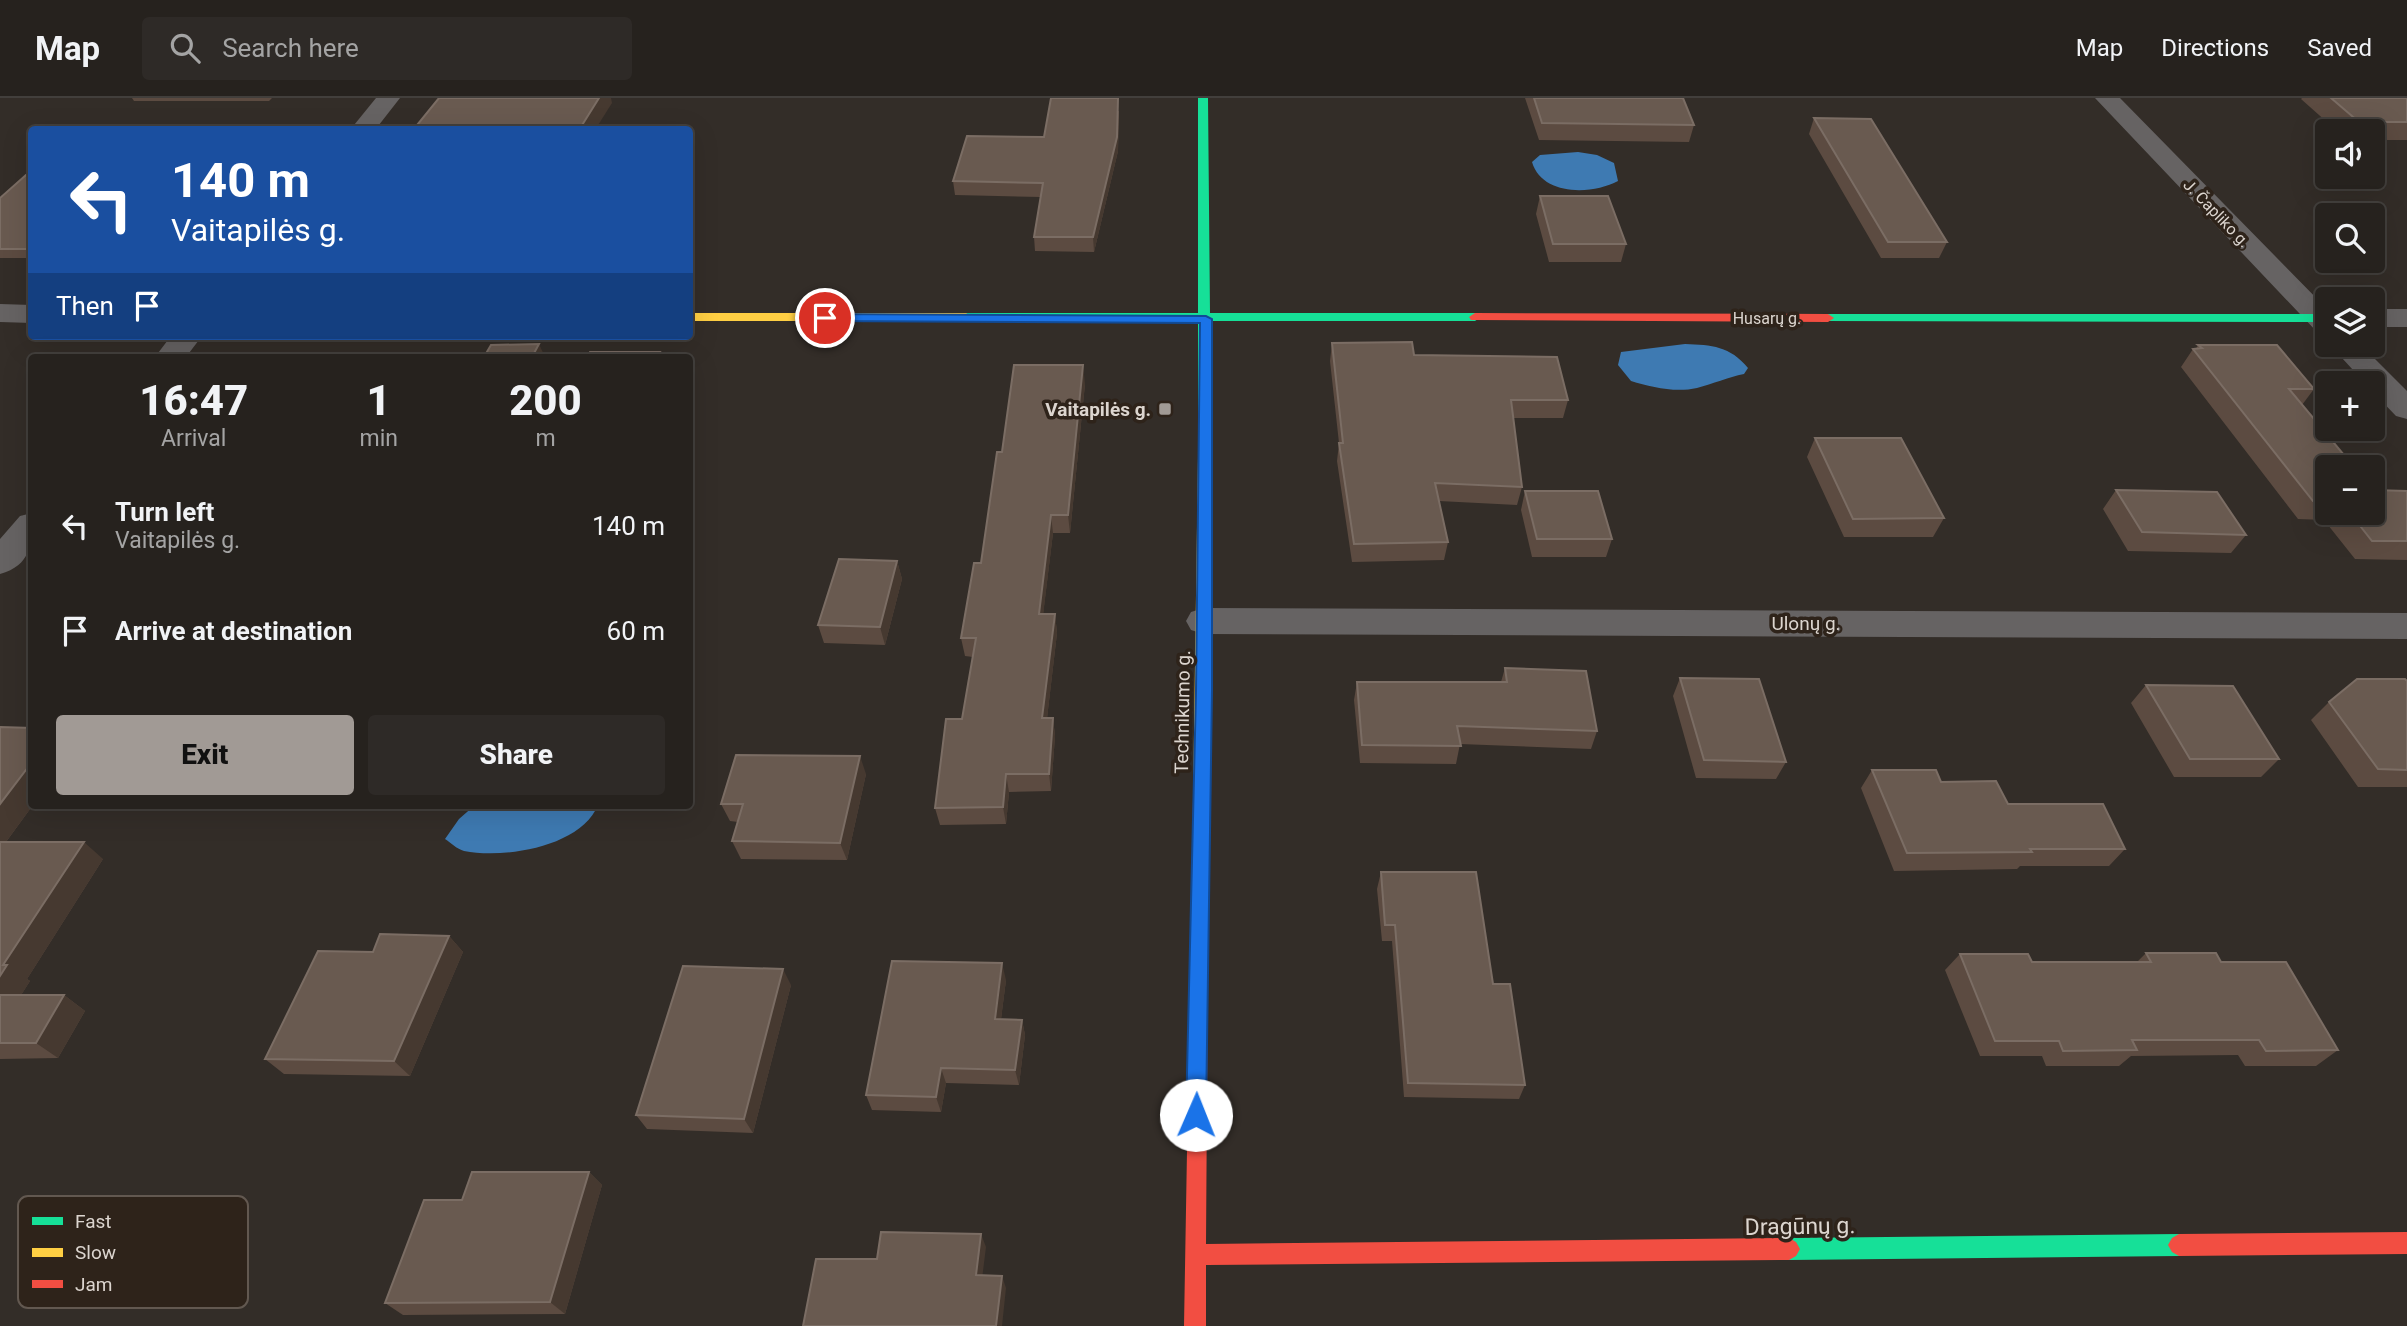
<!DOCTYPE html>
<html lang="en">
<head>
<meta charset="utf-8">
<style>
  body { margin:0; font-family:Roboto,sans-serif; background:#2e2a27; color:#f1f3f6; height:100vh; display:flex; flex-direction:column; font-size:26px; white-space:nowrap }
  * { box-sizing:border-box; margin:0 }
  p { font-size:23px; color:#a4a4a4 }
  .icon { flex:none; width:38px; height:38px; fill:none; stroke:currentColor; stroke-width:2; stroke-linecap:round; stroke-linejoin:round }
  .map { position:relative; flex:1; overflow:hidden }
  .sheet { position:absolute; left:28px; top:256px; width:665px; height:455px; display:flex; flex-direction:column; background:#26221e; border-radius:7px; box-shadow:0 7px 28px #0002,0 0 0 2px #423f3c }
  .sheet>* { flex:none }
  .hud { position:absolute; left:28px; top:28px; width:665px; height:214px; border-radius:7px; box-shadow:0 7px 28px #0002,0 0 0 2px #423f3c; background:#1a4fa0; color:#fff; overflow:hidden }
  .tools { position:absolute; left:2315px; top:21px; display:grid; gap:14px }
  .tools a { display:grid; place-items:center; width:70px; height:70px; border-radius:7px; background:#26221e; box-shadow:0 7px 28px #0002,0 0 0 2px #423f3c; font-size:35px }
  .pin { position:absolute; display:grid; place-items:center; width:60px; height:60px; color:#fff; margin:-30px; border:4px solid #fff; border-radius:50%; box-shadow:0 2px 7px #0007 }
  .me { position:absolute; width:77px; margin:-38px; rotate:1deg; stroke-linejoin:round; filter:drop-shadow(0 0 5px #0008) }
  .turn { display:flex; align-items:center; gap:24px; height:147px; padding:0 28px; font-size:32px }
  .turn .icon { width:91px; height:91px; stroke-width:2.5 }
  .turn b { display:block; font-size:49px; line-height:60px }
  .then { display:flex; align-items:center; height:66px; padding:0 28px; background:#0003; gap:14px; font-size:26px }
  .eta { display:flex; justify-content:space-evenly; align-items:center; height:119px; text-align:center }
  .eta b { font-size:42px; font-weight:800; line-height:49px }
  .cta { display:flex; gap:14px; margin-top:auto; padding:14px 28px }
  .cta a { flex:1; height:80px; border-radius:7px; background:#a19a95; color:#111; font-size:28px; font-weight:800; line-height:80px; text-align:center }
  .cta a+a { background:#2e2a27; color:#f1f3f6 }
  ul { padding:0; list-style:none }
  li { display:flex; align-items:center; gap:21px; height:105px; padding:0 28px }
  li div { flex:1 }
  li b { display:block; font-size:26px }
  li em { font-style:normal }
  header { display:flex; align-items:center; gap:42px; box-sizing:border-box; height:98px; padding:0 35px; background:#26221e; border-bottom:2px solid #423f3c }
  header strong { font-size:33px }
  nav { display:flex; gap:38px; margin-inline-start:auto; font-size:24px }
  .search { width:490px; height:63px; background:#2e2a27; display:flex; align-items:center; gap:18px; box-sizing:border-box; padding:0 24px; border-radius:7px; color:#a4a4a4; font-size:26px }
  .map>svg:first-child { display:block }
  .water { fill:#3e7ab2 }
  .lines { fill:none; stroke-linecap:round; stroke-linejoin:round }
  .street { fill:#666363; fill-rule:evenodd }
  .fast { fill:#16e098; fill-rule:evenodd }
  .slow { fill:#ffcf43; fill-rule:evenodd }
  .jam { fill:#f24e42; fill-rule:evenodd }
  .wall { fill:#5c4b41 }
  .shaded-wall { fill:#463930 }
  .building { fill:#695a50; stroke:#7b6d64; stroke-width:2 }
  .route { fill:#1a73e8; stroke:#114b97; stroke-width:2 }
  .poi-dot { fill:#a19a95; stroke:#2e231a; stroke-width:2.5 }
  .labels { text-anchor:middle; stroke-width:7; stroke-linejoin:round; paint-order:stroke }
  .far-street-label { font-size:16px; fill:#dcd5cf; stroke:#2e231a }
  .poi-label { font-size:19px; font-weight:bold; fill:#dcd5cf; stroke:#2e231a; text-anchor:end }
  .street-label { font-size:19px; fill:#dcd5cf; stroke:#2e231a }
  .near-street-label { font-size:23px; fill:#dcd5cf; stroke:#2e231a }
  .key { fill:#2e231a; stroke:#625850; stroke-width:2 }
  .key-label { font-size:19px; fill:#dcd5cf }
</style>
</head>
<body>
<header>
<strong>Map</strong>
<div class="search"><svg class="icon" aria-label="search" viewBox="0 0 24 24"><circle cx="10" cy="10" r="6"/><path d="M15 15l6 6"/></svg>Search here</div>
<nav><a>Map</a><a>Directions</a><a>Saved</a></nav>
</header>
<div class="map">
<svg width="2407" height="1228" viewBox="0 0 2407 1228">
  <rect width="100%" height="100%" fill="#332d28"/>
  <path class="water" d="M1578,54l19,3 17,8 4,18c-26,14 -76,15 -86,-19l8,-7z
    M1685,246c27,1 45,2 63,24l-4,6c-16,3 -31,10 -47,14 -22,5 -46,-1 -66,-7l-13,-16 3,-13z
    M475,707h123c-17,42 -94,54 -134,46 -7,-2 -13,-8 -19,-12l14,-20z"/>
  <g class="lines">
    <path class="street" d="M376,0h24l-25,32h-25z
      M2095,0h25l208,212v26l-10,-3z
      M0,206l32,1v18l-32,-1z
      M2373,211h34v18h-34z
      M171,238h31l-16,21h-31z
      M2330,247h31l46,46v28l-11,-3 -23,-24v-9h-8z
      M32,415c0,28 1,52 -32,61v-35l20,-23z
      M1204,510l1203,5v26l-1203,-5 -13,-4 -5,-9 5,-9z"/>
    <path class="fast" d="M1198,0h10l2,215h265l6,4 -6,4h-265l2,137 -7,4 -7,-4v-137h-232l-6,-4 6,-4h232z
      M1828,216h500v8l-504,-1v-6z
      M2179,1136l7,4 4,7 -4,7 -7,4 -390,4 -7,-4 -4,-7 4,-7 7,-4z"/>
    <path class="slow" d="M690,215h276l6,4 -6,4h-276z
      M1205,356l7,4 -3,343 -2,5 -6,2 -6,-2 -2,-5 5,-343z"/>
    <path class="jam" d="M1475,215l353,1 6,4 -6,4 -357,-2 -2,-3z
      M1201,696l6,2 2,5 -3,443 583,-6 7,4 4,7 -4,7 -7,4 -583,5v61h-22l9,-525 2,-5z
      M2407,1134v22l-228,2 -7,-4 -4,-7 4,-7 7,-4z"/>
  </g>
  <path class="wall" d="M132,0h140l-3,3h-135z
    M1525,0h158l11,27 -5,17 -150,-2z
    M2302,0h105v42h-34v-9h-36l-36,-32z
    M1119,13l-1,40 -24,101 -59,-1 -1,-14 7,-40 -86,-2 -2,-14 91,-44z
    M1814,20l133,124 -8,16h-58l-72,-124z
    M32,77v83h-32v-60z
    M1540,98l86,48 -5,18h-72l-13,-48z
    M1332,245l82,12 154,45 -5,18h-50l9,69 -5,18 -78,-4 9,41 -4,18 -92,2 -15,-101 2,-18 -9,-82z
    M2198,247l116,44 -12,16 26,62v46h45l34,-22v69l-52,-1 -31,-39 -26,-1 -117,-152 12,-18h3z
    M1085,286l-15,149h-17l-10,81h12l2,19 -10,85h6l2,18 -4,55 -42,1 -3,32 -66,1 -5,-17 27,-89 11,-62 -8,-1 -4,-18 20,-75 21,-111z
    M1815,340l129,80 -11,19h-89l-37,-80z
    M2116,392l130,45 -15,18 -103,-2 -25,-42z
    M1525,393l87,48 -6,18h-74l-11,-47z
    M897,463l5,18 -17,66 -61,-2 -6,-18z
    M1505,570l92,63 -6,18 -131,-5 -4,20 -96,-1 -6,-63 3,-18h144z
    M1680,580l106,84 -10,17 -80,-1 -23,-82z
    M2407,583v106h-49l-47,-67 18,-18z
    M2146,587l133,74 -18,18h-87l-43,-74z
    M0,629l32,78h1l-27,37 97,17 -76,120 3,2 -9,14h43l21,16 -27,47 -58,1z
    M1872,672l69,12 67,22 117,45 -16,17h-89l-3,3 -123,2 -33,-83z
    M866,676l-19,86 -106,-1 -9,-18 6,-19 -8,-1 -9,-17z
    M1381,774l112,112 32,101 -6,14 -115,-2 -12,-156h-10l-5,-52z
    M449,838l14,16 -53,124 -126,-2 -19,-15 108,-107z
    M2146,855l75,9 117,88 -22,16h-71l-7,-11 -107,1 -12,10h-73l-4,-10h-62l-35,-86 15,-16 72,8h105z
    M1006,882l-5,39 21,1 3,15 -6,50 -73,-2 -5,29 -69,-2 -6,-15z
    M791,887l-38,148 -106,-4 -11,-14z
    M589,1074l13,13 -37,129 -162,1 -18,-12 77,-103z"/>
  <path class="shaded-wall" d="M599,0h12l1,5 -17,27h-16z
    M1118,0v53l-24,101 -1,-15z
    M539,246l6,13h-13z
    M1083,267l2,19 -15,149 -2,-18z
    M1051,417l2,18 -12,100 -2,-19z
    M897,463l5,18 -17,66 -5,-18z
    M1055,516l2,19 -12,103 -3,-18z
    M1053,620l2,18 -4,55 -2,-17z
    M860,658l6,18 -19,86 -7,-17z
    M32,664v43h1l-33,45v-46z
    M1006,676l3,18 -3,32 -3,-17z
    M84,744l19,17 -76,120 3,2 -19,30 -11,-7v-28l3,-11z
    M449,838l14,16 -53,124 -16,-15z
    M1002,865l4,17 -7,55 -4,-16z
    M783,871l8,16 -38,148 -9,-14z
    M64,897l21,16 -27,47 -22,-15z
    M1022,922l3,15 -6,50 -4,-15z
    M941,970l5,15 -5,29 -5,-15z
    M589,1074l13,13 -37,129 -15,-12z
    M981,1136l5,13 -5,40 -5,-12z
    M1002,1178l4,12 -4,38h-6z"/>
  <path class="building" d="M439,0h160l-20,32h-166z
    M1051,0h67l-1,39 -24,100h-59l9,-54 -90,-2 14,-45 77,1z
    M1534,0h149l11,27 -152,-2z
    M2331,0h76v24h-48z
    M1814,20l57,1 76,123h-59z
    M26,77h6v74h-32v-51z
    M1540,98h68l18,48h-73z
    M1412,244l2,13 143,2 11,43h-57l11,87 -87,-4 13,59 -94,2 -15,-101h4l-11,-100z
    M539,246l-7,13h-48l7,-12z
    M2198,247h79l37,44h-25l65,78h-26v34h-15l-120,-152 9,-1z
    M590,254h70l-2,5h-71z
    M246,256h65l-2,3h-65z
    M1014,267h69l-15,150h-17l-12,99h16l-13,104h11l-4,56h-43l-3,33 -68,1 11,-89h16l14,-81h-15l13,-75h7l16,-111h5z
    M1815,340h86l43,80 -91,1z
    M2116,392l101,2 29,43 -104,-3z
    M2373,392l34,1v50h-35l-22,-28h23z
    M1525,393h73l14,48h-75z
    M839,461l58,2 -17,66 -62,-2z
    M1505,570l81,3 11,60 -140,-5 4,20 -99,-1 -5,-63h150z
    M1680,580l79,1 27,83 -82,-2z
    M2357,581h48l2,2v89l-29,-1 -49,-67z
    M2146,587l87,1 46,73h-89z
    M0,629l32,1v34l-32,42z
    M736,657l124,1 -20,87 -108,-2 11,-37h-22z
    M1872,672h64l5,12 55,-1 12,23h95l22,45h-95l2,3 -125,1z
    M0,744h84l-81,123h4l-7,11z
    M1381,774h95l17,112h17l15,101 -117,-2 -13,-158h-10z
    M380,836l69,2 -55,125 -129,-2 53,-108 55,1z
    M2146,855h70l5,9h65l52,88 -72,1 -7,-11h-127l5,10 -74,1 -4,-10h-64l-35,-87h68l4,8h119z
    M892,863l110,2 -7,56 27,1 -7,50 -74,-2 -5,29 -70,-2z
    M683,868l100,3 -39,150 -108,-4z
    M0,897h64l-28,48h-36z
    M472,1074h117l-39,130 -165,1 39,-103h38z
    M881,1134l100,2 -5,41 26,1 -6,50h-193l13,-67h61z"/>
  <path class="route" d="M825,216l381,2 6,3v372l-6,424 -3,7 -7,3 -7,-3 -3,-7 10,-424 4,-368 -379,-2v-6z"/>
  <rect class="poi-dot" x="1158" y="304" width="14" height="14" rx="3.5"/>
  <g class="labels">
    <g class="far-street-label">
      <text transform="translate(2217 115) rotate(46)" y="6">J. Čapliko g.</text>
      <text x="1767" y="226">Husarų g.</text>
    </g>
    <g class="poi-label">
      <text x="1151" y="318">Vaitapilės g.</text>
    </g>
    <g class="street-label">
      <text x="1806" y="532">Ulonų g.</text>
      <text transform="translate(1182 614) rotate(-89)" y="7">Technikumo g.</text>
    </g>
    <g class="near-street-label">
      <text transform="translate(1800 1128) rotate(-1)" y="8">Dragūnų g.</text>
    </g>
  </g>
  <rect x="18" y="1098" width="230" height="112" rx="10" class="key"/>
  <rect x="32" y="1119" width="31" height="8" fill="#16e098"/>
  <rect x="32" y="1150" width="31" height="9" fill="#ffcf43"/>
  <rect x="32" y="1182" width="31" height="8" fill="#f24e42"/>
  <g class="key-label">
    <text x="75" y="1130">Fast</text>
    <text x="75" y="1161">Slow</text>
    <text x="75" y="1193">Jam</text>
  </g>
</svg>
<div class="tools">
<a><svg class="icon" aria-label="sound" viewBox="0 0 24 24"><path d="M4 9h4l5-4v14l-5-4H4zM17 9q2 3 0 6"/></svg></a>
<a><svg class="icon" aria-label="search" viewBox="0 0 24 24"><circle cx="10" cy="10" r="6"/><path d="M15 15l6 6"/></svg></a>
<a><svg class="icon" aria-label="layers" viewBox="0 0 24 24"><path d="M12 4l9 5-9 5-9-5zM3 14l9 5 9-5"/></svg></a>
<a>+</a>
<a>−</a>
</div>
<div class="pin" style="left:825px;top:220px;background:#d93025"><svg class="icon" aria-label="arrive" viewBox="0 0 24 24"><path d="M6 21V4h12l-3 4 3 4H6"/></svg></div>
<svg class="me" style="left:1196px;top:1017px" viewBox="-20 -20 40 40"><circle r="19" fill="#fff"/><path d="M0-13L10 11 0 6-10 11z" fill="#1a73e8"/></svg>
<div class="hud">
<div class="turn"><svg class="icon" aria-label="left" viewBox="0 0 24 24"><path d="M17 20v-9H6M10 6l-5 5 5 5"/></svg><div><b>140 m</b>Vaitapilės g.</div></div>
<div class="then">Then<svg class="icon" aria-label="arrive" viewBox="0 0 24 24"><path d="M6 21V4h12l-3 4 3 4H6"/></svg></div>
</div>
<section class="sheet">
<div class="eta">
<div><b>16:47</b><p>Arrival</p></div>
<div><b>1</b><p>min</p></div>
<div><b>200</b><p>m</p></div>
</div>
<ul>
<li><svg class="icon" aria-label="left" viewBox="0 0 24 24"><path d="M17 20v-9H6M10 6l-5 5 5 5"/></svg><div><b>Turn left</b><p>Vaitapilės g.</p></div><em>140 m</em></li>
<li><svg class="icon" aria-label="arrive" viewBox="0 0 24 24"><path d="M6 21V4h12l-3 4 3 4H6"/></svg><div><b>Arrive at destination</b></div><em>60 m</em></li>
</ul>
<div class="cta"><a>Exit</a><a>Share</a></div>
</section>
</div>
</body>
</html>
